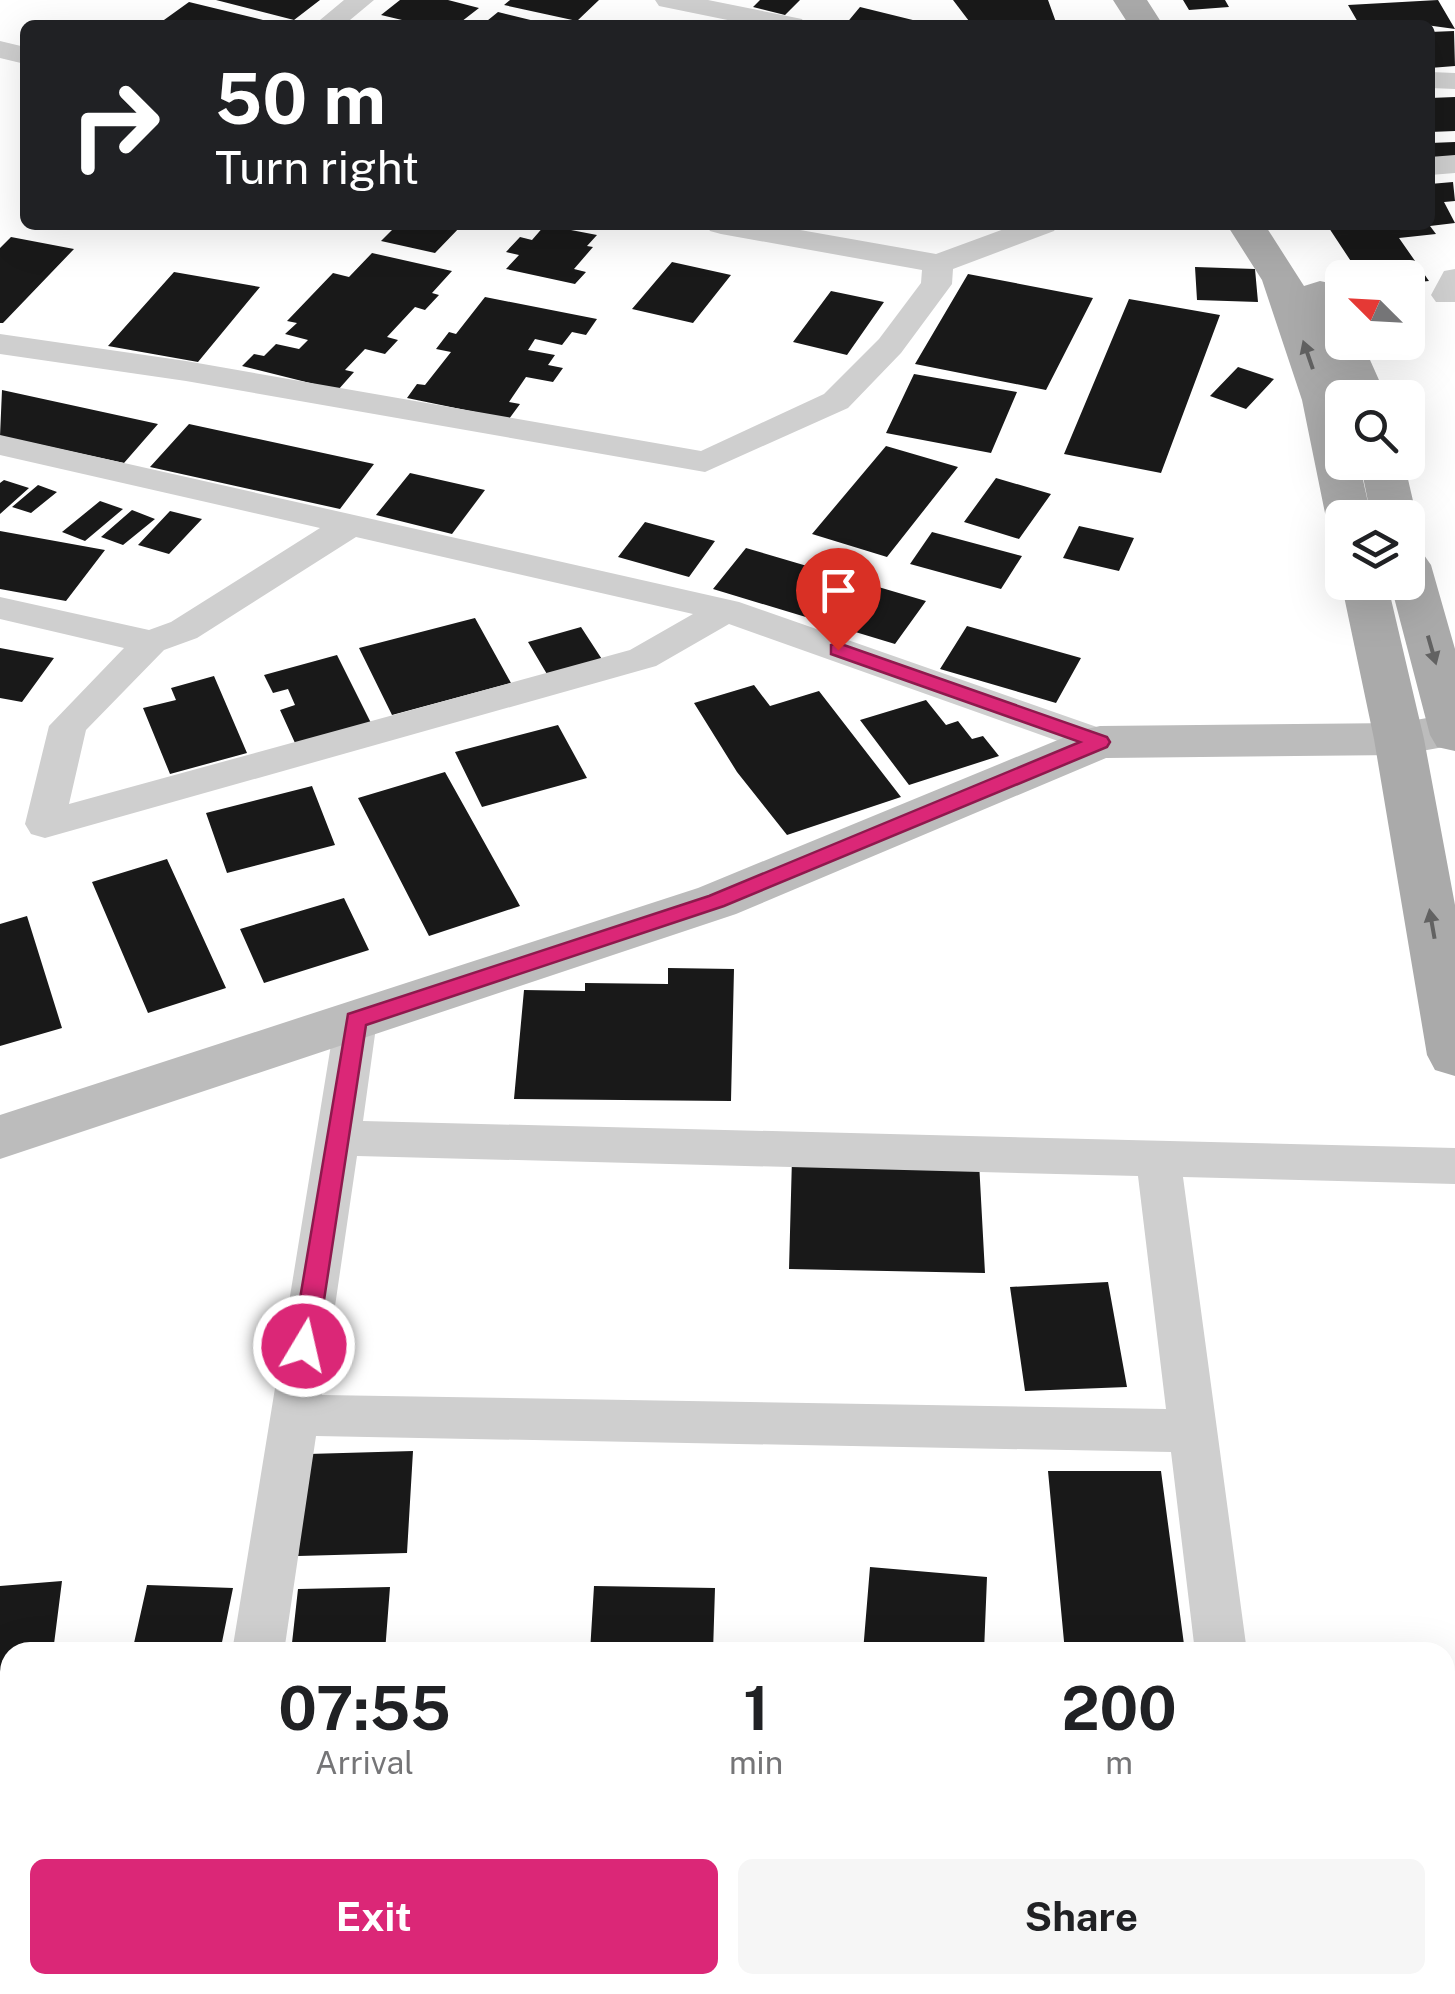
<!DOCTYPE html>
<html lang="en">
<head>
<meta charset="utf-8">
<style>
  body { margin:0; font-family:"Public Sans",sans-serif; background:#f6f6f6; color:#202124; height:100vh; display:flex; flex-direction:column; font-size:38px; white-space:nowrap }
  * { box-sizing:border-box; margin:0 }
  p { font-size:32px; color:#757577 }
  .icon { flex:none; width:55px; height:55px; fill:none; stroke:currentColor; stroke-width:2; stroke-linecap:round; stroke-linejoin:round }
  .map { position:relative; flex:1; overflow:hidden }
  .sheet { position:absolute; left:0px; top:1642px; width:1455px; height:352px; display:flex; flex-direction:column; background:#fff; border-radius:30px 30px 0 0; box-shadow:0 10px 40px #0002 }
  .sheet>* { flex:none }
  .hud { position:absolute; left:20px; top:20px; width:1415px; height:210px; border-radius:15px; box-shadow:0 10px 40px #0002; background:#202124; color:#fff; overflow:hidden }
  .needle { width:65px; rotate:294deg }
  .tools { position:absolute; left:1325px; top:260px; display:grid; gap:20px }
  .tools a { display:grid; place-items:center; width:100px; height:100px; border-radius:15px; background:#fff; box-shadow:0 10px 40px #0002; font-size:50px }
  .pin { position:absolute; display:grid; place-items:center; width:85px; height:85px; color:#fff; margin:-102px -42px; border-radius:50% 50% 50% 0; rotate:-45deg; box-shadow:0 0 10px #0007 }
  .pin .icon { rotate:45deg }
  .me { position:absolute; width:110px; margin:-55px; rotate:9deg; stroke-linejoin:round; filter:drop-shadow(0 0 8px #0008) }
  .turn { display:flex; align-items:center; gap:35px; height:210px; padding:0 30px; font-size:45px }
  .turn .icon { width:130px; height:130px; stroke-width:2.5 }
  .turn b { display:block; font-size:70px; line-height:85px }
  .eta { display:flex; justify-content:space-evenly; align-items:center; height:170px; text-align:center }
  .eta b { font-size:60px; font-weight:700; line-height:70px }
  .primary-button { display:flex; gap:20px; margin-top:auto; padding:20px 30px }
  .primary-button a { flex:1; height:115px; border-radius:15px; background:#db2777; color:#fff; font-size:40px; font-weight:700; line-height:115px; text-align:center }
  .primary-button a+a { background:#f6f6f6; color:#202124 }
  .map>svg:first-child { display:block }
  .building { fill:#191919 }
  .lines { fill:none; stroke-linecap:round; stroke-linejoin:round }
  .street { fill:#cfcfcf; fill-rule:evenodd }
  .secondary { fill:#bcbcbc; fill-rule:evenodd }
  .primary { fill:#aaa; fill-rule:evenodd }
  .oneway { fill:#626262 }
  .route { fill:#db2777; stroke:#8e194d; stroke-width:2.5 }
</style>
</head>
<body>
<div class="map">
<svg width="1455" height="1994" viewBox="0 0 1455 1994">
  <rect width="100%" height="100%" fill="#fff"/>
  <path class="building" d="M216,0h104l-26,20z
    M400,0h48l31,8 -22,17h-34l-42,-10z
    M510,0h89l-22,21 -73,-16z
    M760,0h40l-15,15 -32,-8z
    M953,0h95l9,25h-85z
    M1183,0h42l4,7 -40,3z
    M1438,0l17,29 -51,-7 -45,2 -11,-19z
    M189,2l78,19 -5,4h-105z
    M860,7l69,17v1h-84z
    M498,12l49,12 -1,1h-64z
    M1454,31l1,35 -25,2v-36z
    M1455,97v34l-25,1v-34z
    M1455,142v16l-25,1v-16z
    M1453,182l2,19 -11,1 11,21 -25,3 6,8 -37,4 30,43 -21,2v-5h-46l-35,-53h103v-41z
    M397,225h65l-27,28 -54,-12z
    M545,225l52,10 -10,11 6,1 -19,22 12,3 -11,12 -69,-15 13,-14 -13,-3 14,-15 12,3z
    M11,237l63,12 -71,74h-3v-75z
    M372,253l80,18 -20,22 7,2 -14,15 -10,-3 -28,30 11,3 -13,14 -20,-5 -20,21 9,2 -16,18 -96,-24 12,-12 10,2 12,-12 23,5 9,-9 -23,-6 12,-11 -10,-2 46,-48 16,4z
    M672,262l59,13 -38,48 -61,-14z
    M1195,267l60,2 3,33 -61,-2z
    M174,272l86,15 -62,75 -90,-16z
    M968,274l125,24 -47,92 -131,-26z
    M831,291l53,11 -37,53 -54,-13z
    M485,297l112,22 -11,16 -14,-3 -10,13 -27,-6 -7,11 27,5 -7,10 15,3 -10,14 -27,-5 -17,25 11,2 -11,15 -102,-21 10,-14 8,1 26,-33 -15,-3 13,-17 7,2z
    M1129,299l91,16 -59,158 -97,-19z
    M1238,367l36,12 -28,30 -36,-13z
    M914,374l103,18 -26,61 -105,-20z
    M2,390l156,34 -34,39 -124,-27z
    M189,424l185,40 -34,45 -190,-42z
    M886,446l72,21 -71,90 -75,-23z
    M410,473l75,17 -33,44 -76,-19z
    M996,478l55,16 -32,45 -55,-17z
    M4,480l25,8 -29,26v-31z
    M38,485l19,7 -26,21 -19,-6z
    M100,501l23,8 -38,32 -23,-9z
    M132,510l23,9 -32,26 -22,-8z
    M170,511l32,8 -33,35 -31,-9z
    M645,522l70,19 -26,36 -71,-20z
    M1079,526l55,12 -15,33 -56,-13z
    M0,531l105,19 -39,51 -66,-12z
    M932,532l90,24 -21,33 -91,-25z
    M746,548l180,53 -31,43 -182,-55z
    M475,618l36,65 -119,32 -33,-67z
    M967,626l114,32 -25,45 -116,-34z
    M581,627l28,43 -55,16 -26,-44z
    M0,648l54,10 -32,44 -22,-4z
    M337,655l34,68 -76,20 -15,-33 15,-5 -7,-16 -15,4 -9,-18z
    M214,676l33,77 -77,21 -27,-66 33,-8 -5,-12z
    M754,685l16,21 49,-15 82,106 -114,38 -50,-63 -43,-69z
    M926,700l20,25 12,-4 14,18 11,-3 16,20 -90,29 -49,-65z
    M558,725l29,53 -105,29 -27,-55z
    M445,772l75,134 -91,30 -71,-138z
    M312,786l23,59 -108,28 -21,-60z
    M167,859l59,129 -78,25 -56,-131z
    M344,898l25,52 -105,33 -24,-54z
    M27,916l35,112 -62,18v-122z
    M668,968l66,1 -3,132 -217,-2 10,-109 61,1v-8l83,1z
    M792,1158l187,4 6,111 -196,-4z
    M1108,1282l19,105 -102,4 -15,-104z
    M413,1451l-6,102 -109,3 10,-102z
    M1048,1471h113l24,181h-120z
    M870,1567l117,10 -3,75h-121z
    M62,1581l-9,71h-43v32l-10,1v-99z
    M147,1585l86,3 -13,64h-88z
    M594,1586l121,2 -2,64h-123z
    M390,1587l-5,65h-94l7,-63z
    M1445,1778h10l-2,130 -8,-42z
    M1160,1985h58l1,9h-58z"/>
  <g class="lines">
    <path class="street" d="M344,0h30l-30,25h-30z
      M655,0h53l94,19 3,6h-53l-93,-19z
      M0,41l25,6v17l-25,-6z
      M1430,72l25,1v16l-25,-1z
      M1455,155v18l-25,2v-18z
      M706,225h66l164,29 79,-29h43l-4,6 -101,38 -1,15 -51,69 -53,55 -143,64 -519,-91 -186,-27v-20l186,27 515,90 123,-57 55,-55 42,-56 1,-13 -201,-36 -11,-3z
      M1455,269v33h-19l-5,-7 13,-24z
      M0,435l739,167 375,131 5,9 -5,9 -14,4 -14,-4 -357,-127 -73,42 -611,172 -14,-4 -6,-10 24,-98 75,-78 -124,-29v-22l149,33 22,-8 149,-94 -320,-73zM356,537l337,77 -63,36 -561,154 17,-74 78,-80 33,-12z
      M356,1004l15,5 6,11 -14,101 1092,27v36l-272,-7 64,475h-52l-24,-200 -855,-16 -32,216h-52l103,-632 6,-11zM357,1156l781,20 28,233 -844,-14z
      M0,1733h10v52h-10z
      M1234,1985h58l1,9h-58z"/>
    <path class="secondary" d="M1455,713v32l-56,10 -293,3 -370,156 -736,245v-44l698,-227 384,-158 18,-4 299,-3z"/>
    <path class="primary" d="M1113,0h34l16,25h-34z
      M1227,225h38l39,61 16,-5 14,3 8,14v44h20l25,56h-43l-6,-15 5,15 -1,64h17l12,54 -11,-54h44l13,56 -7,10 -2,-10h-66v12l-9,-2 -7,-10 -24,-118 -40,-120z
      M1408,551l16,4 7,10 24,84v102l-18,-4 -7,-12 -40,-153h18z
      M1342,579v3h45l37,157 31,166v171l-20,-6 -8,-15 -53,-316 -33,-157z"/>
  </g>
  <defs><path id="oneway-solid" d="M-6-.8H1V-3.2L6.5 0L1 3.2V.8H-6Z" transform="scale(2.5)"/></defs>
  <g class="oneway">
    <use href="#oneway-solid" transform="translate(1308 355) rotate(-109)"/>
    <use href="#oneway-solid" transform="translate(1432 650) rotate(74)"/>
    <use href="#oneway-solid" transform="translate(1432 924) rotate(-100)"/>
  </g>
  <path class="route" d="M838,643l269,94 3,5 -3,5 -383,159 -358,119 -49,321 -3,7 -10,3 -9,-3 -3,-7 56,-332 361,-118 371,-154 -249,-88v-9z"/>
</svg>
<div class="tools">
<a><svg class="needle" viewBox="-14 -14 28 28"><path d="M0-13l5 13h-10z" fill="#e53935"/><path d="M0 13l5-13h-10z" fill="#757577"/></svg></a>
<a><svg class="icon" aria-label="search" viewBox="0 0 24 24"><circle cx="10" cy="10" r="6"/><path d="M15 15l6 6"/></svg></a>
<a><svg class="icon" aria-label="layers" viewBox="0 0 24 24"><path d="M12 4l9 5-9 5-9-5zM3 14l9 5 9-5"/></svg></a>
</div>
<div class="pin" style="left:838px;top:650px;background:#d93025"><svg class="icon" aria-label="arrive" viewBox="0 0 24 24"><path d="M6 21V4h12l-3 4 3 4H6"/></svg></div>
<svg class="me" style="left:304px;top:1346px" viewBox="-20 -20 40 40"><circle r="17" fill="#db2777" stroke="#fff" stroke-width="3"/><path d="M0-11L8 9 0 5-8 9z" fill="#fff"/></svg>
<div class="hud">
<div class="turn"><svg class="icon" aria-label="right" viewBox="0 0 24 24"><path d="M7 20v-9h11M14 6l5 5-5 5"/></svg><div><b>50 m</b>Turn right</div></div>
</div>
<section class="sheet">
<div class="eta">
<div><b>07:55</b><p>Arrival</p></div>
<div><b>1</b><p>min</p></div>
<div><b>200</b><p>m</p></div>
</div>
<div class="primary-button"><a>Exit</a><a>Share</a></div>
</section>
</div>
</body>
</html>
